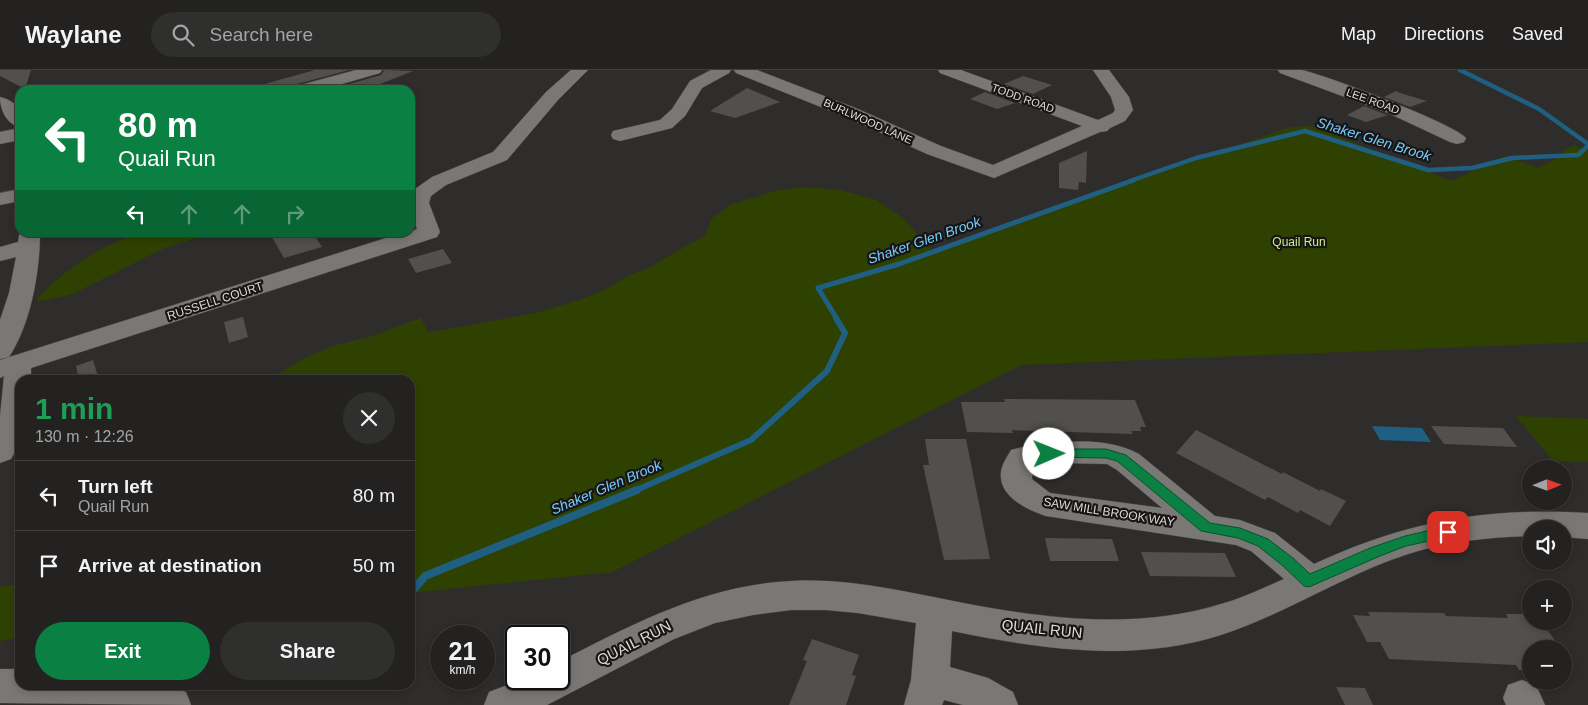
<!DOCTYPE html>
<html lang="en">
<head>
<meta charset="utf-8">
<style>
  body { margin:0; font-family:Helvetica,sans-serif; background:#2f2f2d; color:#f1f3f6; height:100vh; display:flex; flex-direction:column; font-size:19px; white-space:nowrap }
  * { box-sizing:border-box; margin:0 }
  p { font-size:16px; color:#a3a4a5 }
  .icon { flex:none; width:28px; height:28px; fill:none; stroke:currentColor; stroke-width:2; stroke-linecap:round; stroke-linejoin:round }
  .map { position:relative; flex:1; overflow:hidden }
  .sheet { position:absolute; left:15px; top:305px; width:400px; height:315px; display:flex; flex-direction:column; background:#232220; border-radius:15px; box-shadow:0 2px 8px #0003,0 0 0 1px #403f3e }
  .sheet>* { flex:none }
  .top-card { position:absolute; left:15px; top:15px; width:400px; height:152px; border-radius:15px; box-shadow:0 2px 8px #0003,0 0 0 1px #403f3e; background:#0b8043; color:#fff; overflow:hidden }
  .needle { width:32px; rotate:89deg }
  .tools { position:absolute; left:1522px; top:390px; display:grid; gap:10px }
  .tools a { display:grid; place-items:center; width:50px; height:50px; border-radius:50%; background:#232220; box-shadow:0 2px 8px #0003,0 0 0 1px #403f3e; font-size:25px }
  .speed { position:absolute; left:430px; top:555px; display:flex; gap:10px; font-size:25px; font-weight:700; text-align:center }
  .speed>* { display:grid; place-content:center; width:65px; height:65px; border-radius:50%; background:#232220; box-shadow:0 2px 8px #0003,0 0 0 1px #403f3e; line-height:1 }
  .speed small { font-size:12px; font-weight:400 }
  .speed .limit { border:2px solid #111; border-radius:8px; background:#fff; color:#111 }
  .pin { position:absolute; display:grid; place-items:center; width:42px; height:42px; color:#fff; margin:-21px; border-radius:10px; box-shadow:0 2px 8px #0006 }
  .me { position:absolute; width:55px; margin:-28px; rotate:89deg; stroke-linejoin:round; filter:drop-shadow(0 0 4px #0008) }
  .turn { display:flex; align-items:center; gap:18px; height:105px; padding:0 20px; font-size:22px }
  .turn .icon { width:65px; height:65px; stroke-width:2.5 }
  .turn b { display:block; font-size:35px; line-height:42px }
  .lanes { display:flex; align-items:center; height:48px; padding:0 20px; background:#0003; justify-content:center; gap:25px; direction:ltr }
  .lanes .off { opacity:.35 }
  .round { display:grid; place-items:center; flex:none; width:52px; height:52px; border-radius:26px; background:#2f2f2d }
  .summary { display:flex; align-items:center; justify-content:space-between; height:85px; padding:0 20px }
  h1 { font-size:30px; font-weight:700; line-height:38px; color:#1e9e55 }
  .primary-button { display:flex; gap:10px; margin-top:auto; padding:10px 20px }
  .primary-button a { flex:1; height:58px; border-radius:30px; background:#0b8043; color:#fff; font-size:20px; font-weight:700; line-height:58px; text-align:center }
  .primary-button a+a { background:#2f2f2d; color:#f1f3f6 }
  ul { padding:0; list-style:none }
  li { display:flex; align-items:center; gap:15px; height:70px; padding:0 20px; border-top:1px solid #403f3e }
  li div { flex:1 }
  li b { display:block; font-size:19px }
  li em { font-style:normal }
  header { display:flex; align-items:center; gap:30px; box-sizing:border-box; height:70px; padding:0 25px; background:#232220; border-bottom:1px solid #403f3e }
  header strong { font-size:24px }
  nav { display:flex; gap:28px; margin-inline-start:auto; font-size:18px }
  .search { width:350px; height:45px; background:#2f2f2d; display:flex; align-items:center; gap:12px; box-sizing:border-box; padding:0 18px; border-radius:28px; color:#a3a4a5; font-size:19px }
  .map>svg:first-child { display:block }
  .green { fill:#2f4101 }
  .water { fill:#1f5f82 }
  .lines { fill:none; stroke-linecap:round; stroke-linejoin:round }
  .stream-far3 { stroke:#1f5f82; stroke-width:4.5 }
  .stream-far2 { stroke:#1f5f82; stroke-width:5 }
  .stream-far1 { stroke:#1f5f82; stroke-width:6 }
  .stream { stroke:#1f5f82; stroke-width:8 }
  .building { fill:#52504d }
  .minor-casing { stroke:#4b4947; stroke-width:1 }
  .minor { fill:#7a7875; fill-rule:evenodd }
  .route { fill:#0b8043; stroke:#07532c }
  .labels { text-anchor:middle; stroke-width:4.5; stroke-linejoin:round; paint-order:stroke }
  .far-street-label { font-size:11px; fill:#dddbda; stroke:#171615 }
  .park-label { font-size:12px; fill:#c9ee87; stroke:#171615 }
  .street-label { font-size:12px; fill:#dddbda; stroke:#171615 }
  .water-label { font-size:14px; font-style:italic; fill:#77cbfe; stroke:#171615 }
  .near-street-label { font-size:15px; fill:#dddbda; stroke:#171615 }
</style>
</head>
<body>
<header>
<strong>Waylane</strong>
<div class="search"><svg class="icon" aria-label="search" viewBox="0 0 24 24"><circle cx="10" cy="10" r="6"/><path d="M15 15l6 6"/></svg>Search here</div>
<nav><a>Map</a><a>Directions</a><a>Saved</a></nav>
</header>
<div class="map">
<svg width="1588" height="635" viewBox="0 0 1588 635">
  <rect width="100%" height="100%" fill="#2f2d2b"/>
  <path class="green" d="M1311,56l141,55 53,-25 33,12 28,-14 -4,-3 12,-6 14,6v191l-567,23 -409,207 -202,21v-213h-147l15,-6 25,-15 30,-13 33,-8 55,-20 7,14 8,-1 100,-18 40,-12 26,-10 28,-16 16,-6 60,-34 5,-16 19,-14 48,-15 28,-3 34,3 36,10 27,18 30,33 357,-124z
    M142,163h71l-49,15 -91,46 -35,8v-5c31,-30 62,-52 104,-64z
    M1516,346l72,3v43l-35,-1z
    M20,514v54l-20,3v-54z"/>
  <path class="water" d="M1372,356l50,2 9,14 -51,-2z"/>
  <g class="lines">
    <path class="stream-far3" d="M1460,0l79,39 49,35
      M1130,111l66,-23 109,-27 123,39 44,-2 40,-10 66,-3 10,-9"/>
    <path class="stream-far2" d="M837,249l-19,-31 81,-24 235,-84"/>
    <path class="stream-far1" d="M634,421l117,-51 76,-69 18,-38 -9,-15"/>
    <path class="stream" d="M410,524l15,-18 212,-86"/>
  </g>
  <path class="building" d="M0,0h31l-6,19 -25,-13z
    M315,0h34l-52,14 -4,6h-31l-1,-5z
    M384,0l29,1 -48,19h-37l53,-15z
    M1023,6l29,9 -19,9 -29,-10z
    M747,18l33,14 -45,16 -25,-7z
    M1396,21l4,2 27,8 -17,6 -26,-10z
    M985,22l30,11 -18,6 -27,-10z
    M1364,36l23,9h1l-22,7 -19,-7z
    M1087,81l-1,32 -7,-1 -1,8 -19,-2v-25z
    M269,162h43l10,15 -38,11z
    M443,179l9,14 -36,10 -8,-14z
    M243,247l5,20 -19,6 -5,-21z
    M93,290l6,20h-20l-3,-14z
    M1004,329l131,1 11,27h-6l1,4h-10l2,3 -121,-4 1,3 -46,-1 -6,-30h44z
    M1431,356l72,2 14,19 -73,-3z
    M1196,360l86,44 1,-2 37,19 1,-2 25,12 -16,25 -30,-16 -2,3 -30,-16 -3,3 -89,-47z
    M925,369h41l24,120 -46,1 -21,-95h6z
    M1045,468l67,1 7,22h-69z
    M1141,482l84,1 11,24 -86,-1z
    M1368,542l76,1 2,3 62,2 -2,-4h25v7h10l20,28h-30v21h-12l-3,-5 -127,-6 -9,-17h-13l-14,-27 17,1z
    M812,569l47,16 -7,20 4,1 -10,29h-57l18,-44 -4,-1z
    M1336,617l29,1 8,17h-28z"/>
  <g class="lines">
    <defs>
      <path id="minor" d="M356,0h26l-2,3 -59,17h-26l2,-4z
        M571,0h17l-30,30 -51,60 -61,25 -15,11 -2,7 11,29 -3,5 -406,131v12h-11v62l-9,17 -11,4v-47l4,-40 -4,2v-18l405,-128h5l7,-3 -7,-22v-9l5,-9 17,-12 61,-25 53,-60z
        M711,0h20l-2,3 -27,15 -17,28 -13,12 -52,13 -7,-2 -2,-4 2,-4 47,-11 12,-11 18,-28z
        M734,0h23l101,39 83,37 52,19 89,-39 -142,-53 -2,-3h23l137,50 15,-7 2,-3 -4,-13 -18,-27h16l20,27 4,13 -8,11 -15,7 -3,3 -7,1 -106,46 -67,-24 -81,-37 -110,-44z
        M1278,0c7,0 16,0 23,0 20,3 156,55 165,68l-2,4 -7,2 -7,-2 -62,-29 -108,-40z
        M0,27c19,5 20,13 20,30 -14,-3 -20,-18 -20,-30z
        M20,58v12l-20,4v-12z
        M20,119v12l-20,4v-12z
        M20,159v3h20c0,39 -9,92 -31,125l-9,2v-39l9,-27 7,-36 -16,4v-14l18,-5z
        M1063,372c27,-1 51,-1 76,12l76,62 25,4 35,13 39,31c93,-43 172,-57 274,-51v26l-24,-2v-8h-33v7c-41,1 -83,5 -123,18 -65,21 -122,60 -187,81 -88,28 -181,14 -269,-4l-2,36 38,11 25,14 5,13h-55l-19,-5 -2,5h-38l7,-25 5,-57 -58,-10 -32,-3h-35l-38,5 -38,8 -41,16 -127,66h-63l5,-13 34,-13h36v-17c74,-38 147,-77 233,-81 58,-3 114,11 171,22 85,16 174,27 258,1 22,-6 42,-16 63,-25l-33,-28 -15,-6 -190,-29c-19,-6 -48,-20 -45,-44 1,-8 6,-15 10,-22l27,-7zM1063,393l44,1 10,6 45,38 -112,-15 -18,-14 1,-13z
        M0,599h20v16h140l26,7 5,13 -191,-2z
        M1522,610l14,5 9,20h-39l-3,-7 5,-13z"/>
    </defs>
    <use href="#minor" class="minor-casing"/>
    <use href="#minor" class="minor"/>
  </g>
  <path class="route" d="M1049,379h57l20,6 84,68 30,5 28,11 25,19 17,16 60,-26 35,-12 43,-10 5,2 2,4 -2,3 -5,2 -42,9 -26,10 -71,31 -5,-1 -21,-20 -25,-20 -20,-8 -37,-7 -84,-70 -11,-3 -61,-1 -2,-3z"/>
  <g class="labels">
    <g class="far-street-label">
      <text transform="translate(1023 28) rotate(20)" y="4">TODD ROAD</text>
      <text transform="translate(1373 31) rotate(20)" y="4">LEE ROAD</text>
      <text transform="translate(868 51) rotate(24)" y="4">BURLWOOD LANE</text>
    </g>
    <g class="park-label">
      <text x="1299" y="176">Quail Run</text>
    </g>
    <g class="street-label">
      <text transform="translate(215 231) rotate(-18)" y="4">RUSSELL COURT</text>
      <text transform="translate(1109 442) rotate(9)" y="4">SAW MILL BROOK WAY</text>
    </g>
    <g class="water-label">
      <text transform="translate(1374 69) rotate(17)" y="5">Shaker Glen Brook</text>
      <text transform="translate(924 170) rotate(-19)" y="5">Shaker Glen Brook</text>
      <text transform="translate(606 417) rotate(-23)" y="5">Shaker Glen Brook</text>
    </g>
    <g class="near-street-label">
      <text transform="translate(1042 559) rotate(6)" y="5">QUAIL RUN</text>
      <text transform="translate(634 573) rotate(-27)" y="5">QUAIL RUN</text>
    </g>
  </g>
</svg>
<div class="tools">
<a><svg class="needle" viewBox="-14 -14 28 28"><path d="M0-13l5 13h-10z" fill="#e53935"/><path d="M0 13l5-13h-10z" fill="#a3a4a5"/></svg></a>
<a><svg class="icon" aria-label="sound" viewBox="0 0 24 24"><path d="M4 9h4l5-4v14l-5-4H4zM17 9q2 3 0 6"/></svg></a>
<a>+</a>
<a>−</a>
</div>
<div class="speed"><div>21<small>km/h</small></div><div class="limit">30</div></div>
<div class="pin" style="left:1448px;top:462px;background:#d93025"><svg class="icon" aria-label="arrive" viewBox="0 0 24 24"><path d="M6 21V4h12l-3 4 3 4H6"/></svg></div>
<svg class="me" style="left:1049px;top:384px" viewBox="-20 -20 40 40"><circle r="19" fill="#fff"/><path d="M0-13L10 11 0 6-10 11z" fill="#0b8043"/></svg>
<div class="top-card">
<div class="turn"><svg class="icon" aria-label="left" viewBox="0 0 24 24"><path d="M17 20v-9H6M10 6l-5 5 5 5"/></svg><div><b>80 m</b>Quail Run</div></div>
<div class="lanes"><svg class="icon" aria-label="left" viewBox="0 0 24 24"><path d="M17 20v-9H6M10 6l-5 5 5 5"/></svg><svg class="icon off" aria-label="ahead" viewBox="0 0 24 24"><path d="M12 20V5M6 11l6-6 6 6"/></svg><svg class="icon off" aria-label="ahead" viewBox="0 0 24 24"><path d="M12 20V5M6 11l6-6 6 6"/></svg><svg class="icon off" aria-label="right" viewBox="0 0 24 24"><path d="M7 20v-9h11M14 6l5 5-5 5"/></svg></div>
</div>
<section class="sheet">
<div class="summary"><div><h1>1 min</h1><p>130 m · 12:26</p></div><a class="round"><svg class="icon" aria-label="close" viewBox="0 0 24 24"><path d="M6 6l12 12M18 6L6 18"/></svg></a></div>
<ul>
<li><svg class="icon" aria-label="left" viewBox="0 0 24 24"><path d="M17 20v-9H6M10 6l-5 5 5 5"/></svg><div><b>Turn left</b><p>Quail Run</p></div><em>80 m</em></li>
<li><svg class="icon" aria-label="arrive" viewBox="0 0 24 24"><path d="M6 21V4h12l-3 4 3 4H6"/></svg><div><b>Arrive at destination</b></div><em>50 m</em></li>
</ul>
<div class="primary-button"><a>Exit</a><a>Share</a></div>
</section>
</div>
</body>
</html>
